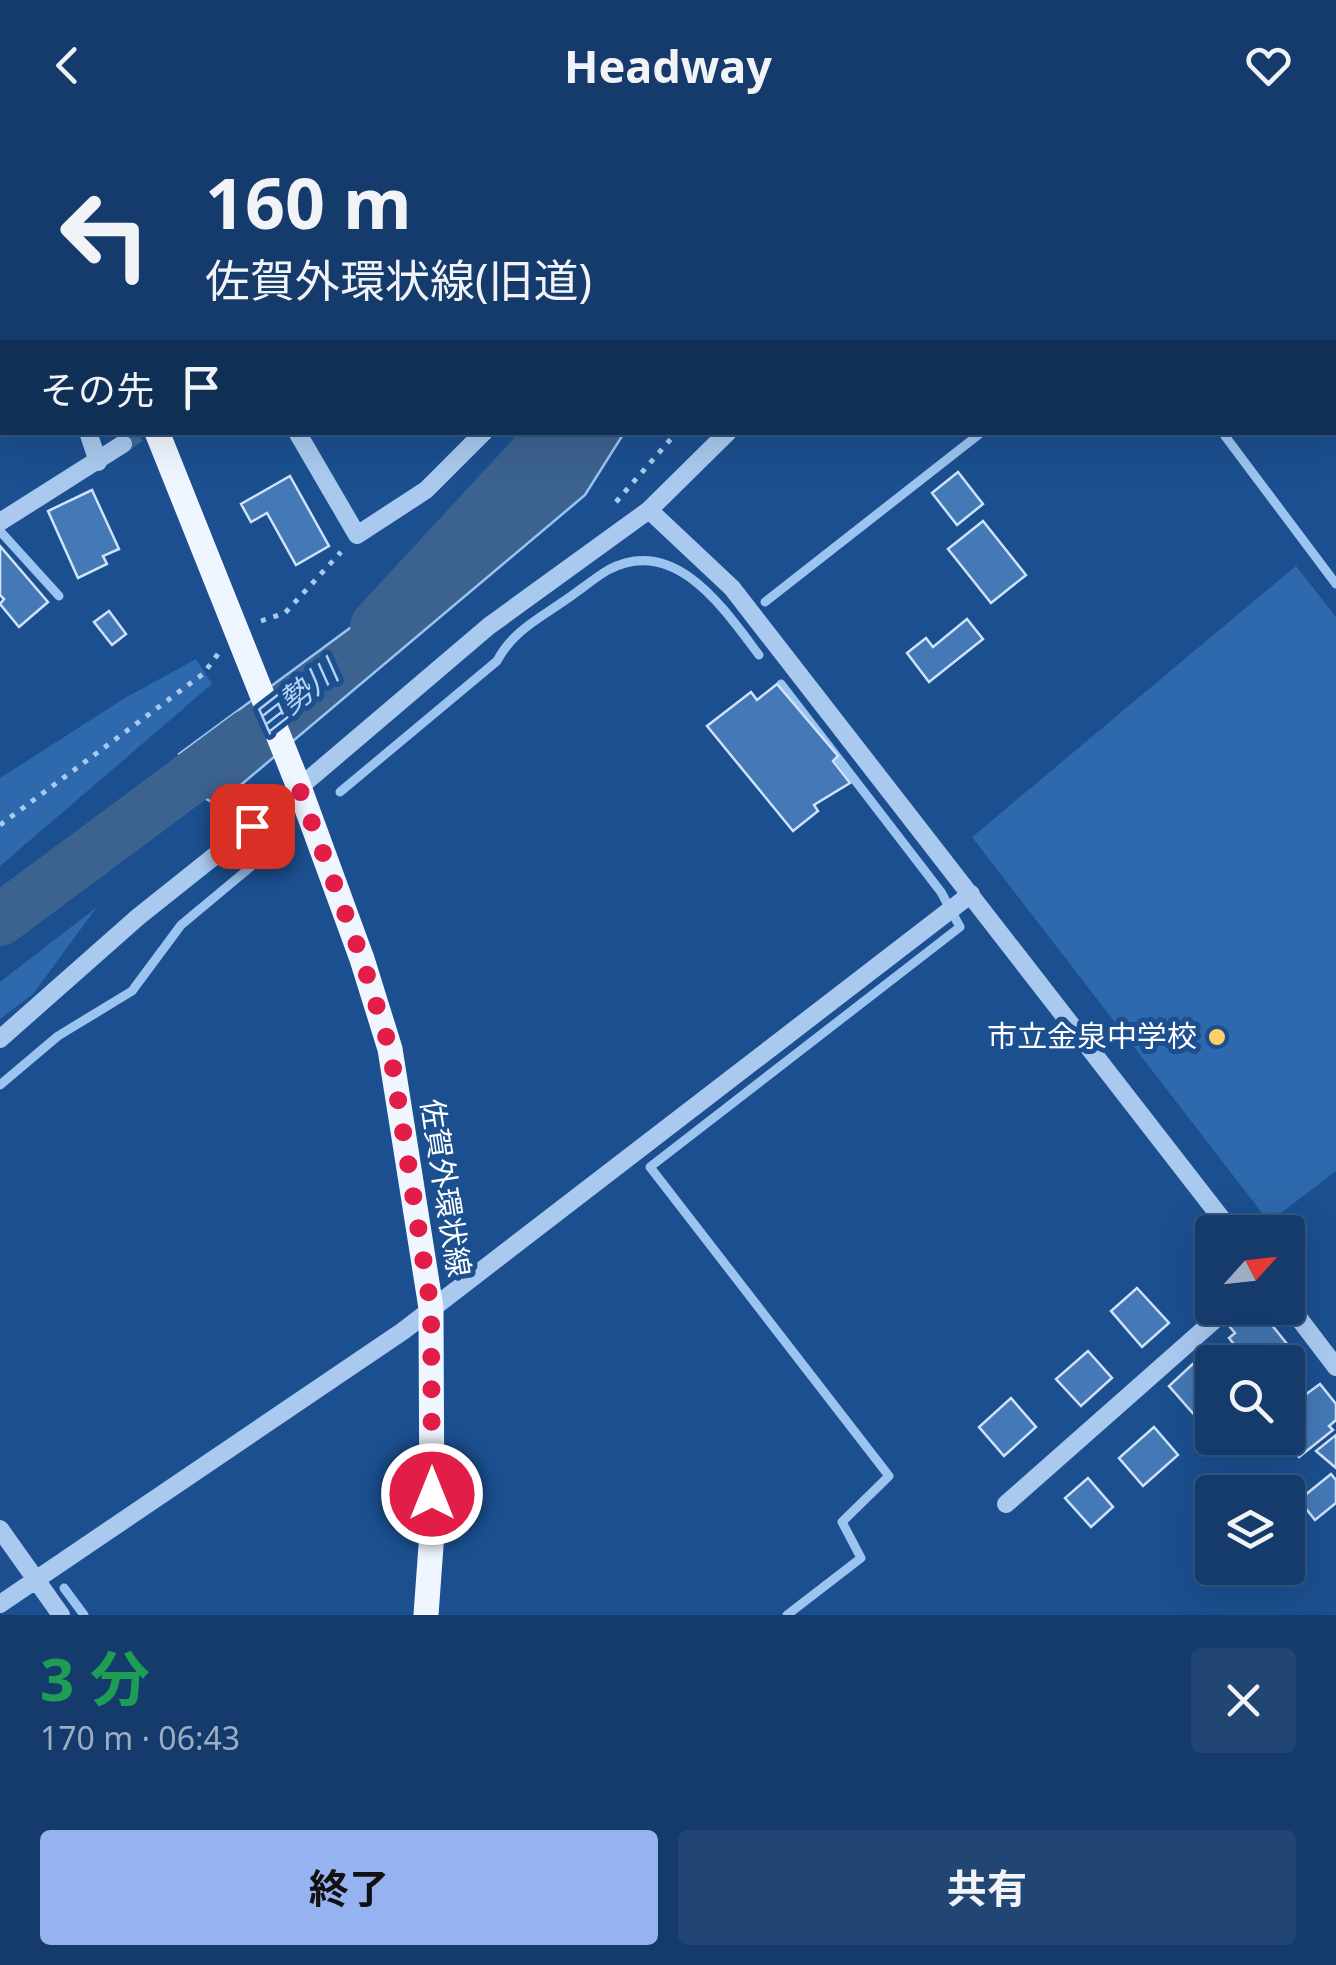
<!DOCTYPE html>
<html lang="ja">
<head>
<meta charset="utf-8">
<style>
  body { margin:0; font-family:"Noto Sans","Noto Sans JP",sans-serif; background:#214673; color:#f1f3f6; height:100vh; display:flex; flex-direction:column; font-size:38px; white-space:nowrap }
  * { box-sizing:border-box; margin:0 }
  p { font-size:32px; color:#9dadc1 }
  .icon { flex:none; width:55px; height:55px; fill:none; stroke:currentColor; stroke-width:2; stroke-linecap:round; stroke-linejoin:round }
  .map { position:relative; height:1485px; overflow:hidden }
  .details { display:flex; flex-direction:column; background:#143b6b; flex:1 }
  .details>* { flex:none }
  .top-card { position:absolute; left:0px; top:0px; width:1338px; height:305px; box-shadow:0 10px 40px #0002,0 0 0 2px #33557e; background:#143b6b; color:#f1f3f6; overflow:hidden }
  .needle { width:65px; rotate:63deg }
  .controls { position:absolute; left:1195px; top:1085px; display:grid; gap:20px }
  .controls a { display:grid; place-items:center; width:110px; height:110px; border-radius:10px; background:#143b6b; box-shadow:0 10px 40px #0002,0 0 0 2px #33557e; font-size:50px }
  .pin { position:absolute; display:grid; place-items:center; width:85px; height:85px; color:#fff; margin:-42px; border-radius:20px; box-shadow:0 5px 15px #0006 }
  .me { position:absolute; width:110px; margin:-55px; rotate:0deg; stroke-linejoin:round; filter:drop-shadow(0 0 8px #0008) }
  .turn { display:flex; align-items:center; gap:35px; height:210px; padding:0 40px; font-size:45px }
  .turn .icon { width:130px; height:130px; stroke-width:2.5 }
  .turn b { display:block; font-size:70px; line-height:85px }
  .then { display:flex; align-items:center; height:95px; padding:0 40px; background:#0003; gap:20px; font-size:38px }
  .round { display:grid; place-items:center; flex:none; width:105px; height:105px; border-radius:10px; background:#214673 }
  .head { display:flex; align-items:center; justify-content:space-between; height:170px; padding:0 40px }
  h1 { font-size:60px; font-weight:700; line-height:75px; color:#1e9e55 }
  .button { display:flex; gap:20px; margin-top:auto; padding:20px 40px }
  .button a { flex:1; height:115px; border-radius:10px; background:#95b2f1; color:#111; font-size:40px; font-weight:700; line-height:115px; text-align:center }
  .button a+a { background:#214673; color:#f1f3f6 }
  header { display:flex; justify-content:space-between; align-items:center; height:130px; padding:0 40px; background:#143b6b; font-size:45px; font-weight:700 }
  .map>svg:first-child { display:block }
  .green { fill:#2e69ad }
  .water { fill:#3c6290; stroke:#9cc4f0; stroke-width:2.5 }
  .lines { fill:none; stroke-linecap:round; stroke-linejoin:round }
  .stream { stroke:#9cc4f0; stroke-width:9 }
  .river { stroke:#3c6290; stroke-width:52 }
  .building { fill:#4478b7; stroke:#cfe3fa; stroke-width:2.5 }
  .minor-tunnel { stroke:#3d69a0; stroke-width:18; stroke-dasharray:18 9; stroke-linecap:butt }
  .path { stroke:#a9c9ee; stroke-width:5; stroke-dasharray:5 8; stroke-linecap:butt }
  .minor { stroke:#a9c9ee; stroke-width:18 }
  .major { stroke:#f0f6ff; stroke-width:25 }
  .route { stroke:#e11d48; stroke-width:18; stroke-dasharray:0 32.4 }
  .poi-dot { fill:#ffd166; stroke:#1b4f8f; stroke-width:4 }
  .labels { text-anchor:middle; stroke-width:10; stroke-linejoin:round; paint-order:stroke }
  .poi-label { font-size:30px; fill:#fff; stroke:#1b4f8f; text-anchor:end }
  .street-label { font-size:30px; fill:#fff; stroke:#1b4f8f }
  .water-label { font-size:32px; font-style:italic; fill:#b5d3f5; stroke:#1b4f8f }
</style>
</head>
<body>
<header><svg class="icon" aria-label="back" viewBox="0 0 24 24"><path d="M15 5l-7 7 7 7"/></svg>Headway<svg class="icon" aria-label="heart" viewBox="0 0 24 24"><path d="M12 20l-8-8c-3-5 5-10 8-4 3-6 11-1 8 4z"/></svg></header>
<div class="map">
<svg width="1336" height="1485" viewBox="0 0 1336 1485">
  <rect width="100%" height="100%" fill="#1b4f8f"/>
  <path class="green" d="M1296,436l40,51v554l-67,51 -297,-385z
    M196,529l16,25 -212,182v-88l125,-80z
    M97,777l-64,87 -33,25v-37z"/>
  <path class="water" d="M580,303h44l-39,62 -368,310 -14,-8 -24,-43 194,-143c15,-22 35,-25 57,-40 40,-26 128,-98 150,-138z"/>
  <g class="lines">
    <path class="stream" d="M344,0l2,2
      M1222,302l114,152
      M0,401l59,65
      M765,472l217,-170
      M781,554l160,208 19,35 -310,240 239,309 -47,46 19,36 -74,57
      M340,662l157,-131c15,-29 41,-42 67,-60 15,-10 29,-22 44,-31 67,-36 116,39 151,85
      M0,955l58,-49 74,-45 49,-66 102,-85
      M64,1458l20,27"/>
    <path class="river" d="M772,2l2,-2
      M376,496l179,-194
      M0,790l249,-185"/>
  </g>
  <path class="building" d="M958,342l25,32 -26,21 -25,-32z
    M290,346l39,70 -33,19 -29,-52 -16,9 -10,-18z
    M92,360l27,59 -16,7 4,8 -29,14 -30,-67z
    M983,391l43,54 -35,28 -43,-54z
    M0,416l48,56 -29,25 -19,-23 4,-5 -4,-4z
    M109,481l17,23 -14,11 -18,-23z
    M967,489l16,20 -54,43 -22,-29 19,-15 7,9z
    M777,554l61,72 -5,5 17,22 -36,22 4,6 -25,20 -86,-105 44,-34 6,8z
    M1137,1158l32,35 -27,24 -31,-36z
    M1241,1178h17l38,47 -9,7h-39l-19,-24 6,-5 -10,-12z
    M1088,1221l24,27 -31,28 -25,-27z
    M1197,1230l15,18v40l-8,8 -35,-40z
    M1293,1251l12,14 15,-11 16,20v16l-7,6 4,4 -34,27 -10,-12 -9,6 -10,-13h18v-53z
    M1011,1268l25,29 -32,29 -25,-29z
    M1154,1297l24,28 -35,31 -24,-28z
    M1336,1305v33l-20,-17z
    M1331,1344l5,6v23l-21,17 -16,-20z
    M1088,1348l25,29 -22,20 -26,-29z"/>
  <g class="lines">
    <path class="minor-tunnel" d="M123,314l17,-12"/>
    <path class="path" d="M891,2l2,-2
      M616,372l61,-70
      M261,491l24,-8 56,-61
      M0,695l203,-151 15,-20"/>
    <path class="minor" d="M100,0l2,2
      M645,2l1,-2
      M1103,2l4,-2
      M0,46l2,11
      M88,302l10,30
      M297,302l60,103 69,-45 58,-58
      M649,380l83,78 500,644
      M0,392l123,-78
      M0,909l138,-122 143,-114 208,-177 160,-116 79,-78
      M1288,1174l48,63
      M1006,1374l222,-196
      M0,1399l61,86
      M0,1474l403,-273 568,-437"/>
    <path class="major" d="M43,0l1,2
      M157,302l142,355 63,172 28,90 41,259 1,224 -6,83"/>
  </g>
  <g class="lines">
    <path class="route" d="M252,696l47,-38 63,171 28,90 41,259 1,186"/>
  </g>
  <circle class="poi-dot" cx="1217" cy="907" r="10"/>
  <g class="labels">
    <g class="poi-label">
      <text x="1197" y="917">市立金泉中学校</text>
    </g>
    <g class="street-label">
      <text transform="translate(445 1058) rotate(81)" y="10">佐賀外環状線</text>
    </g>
    <g class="water-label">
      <text transform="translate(296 567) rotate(-38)" y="11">巨勢川</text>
    </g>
  </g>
</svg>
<div class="controls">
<a><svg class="needle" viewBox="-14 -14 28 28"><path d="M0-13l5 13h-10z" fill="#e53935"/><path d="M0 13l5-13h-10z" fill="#9dadc1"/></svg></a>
<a><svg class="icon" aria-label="search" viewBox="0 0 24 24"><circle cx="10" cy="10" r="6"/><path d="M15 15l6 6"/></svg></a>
<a><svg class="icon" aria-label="layers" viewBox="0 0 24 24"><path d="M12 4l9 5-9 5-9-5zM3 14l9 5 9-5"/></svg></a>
</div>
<div class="pin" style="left:252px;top:696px;background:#d93025"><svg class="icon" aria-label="arrive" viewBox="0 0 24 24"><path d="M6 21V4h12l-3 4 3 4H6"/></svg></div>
<svg class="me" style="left:432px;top:1364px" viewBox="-20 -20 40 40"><circle r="17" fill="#e11d48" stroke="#fff" stroke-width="3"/><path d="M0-11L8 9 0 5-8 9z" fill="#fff"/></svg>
<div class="top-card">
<div class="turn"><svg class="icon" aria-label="left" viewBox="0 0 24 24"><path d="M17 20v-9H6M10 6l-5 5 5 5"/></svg><div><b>160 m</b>佐賀外環状線(旧道)</div></div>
<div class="then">その先<svg class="icon" aria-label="arrive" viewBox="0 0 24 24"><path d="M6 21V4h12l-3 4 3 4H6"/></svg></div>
</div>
</div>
<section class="details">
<div class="head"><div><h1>3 分</h1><p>170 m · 06:43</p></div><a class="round"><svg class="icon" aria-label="close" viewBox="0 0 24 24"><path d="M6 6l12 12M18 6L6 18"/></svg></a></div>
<div class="button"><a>終了</a><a>共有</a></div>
</section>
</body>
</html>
